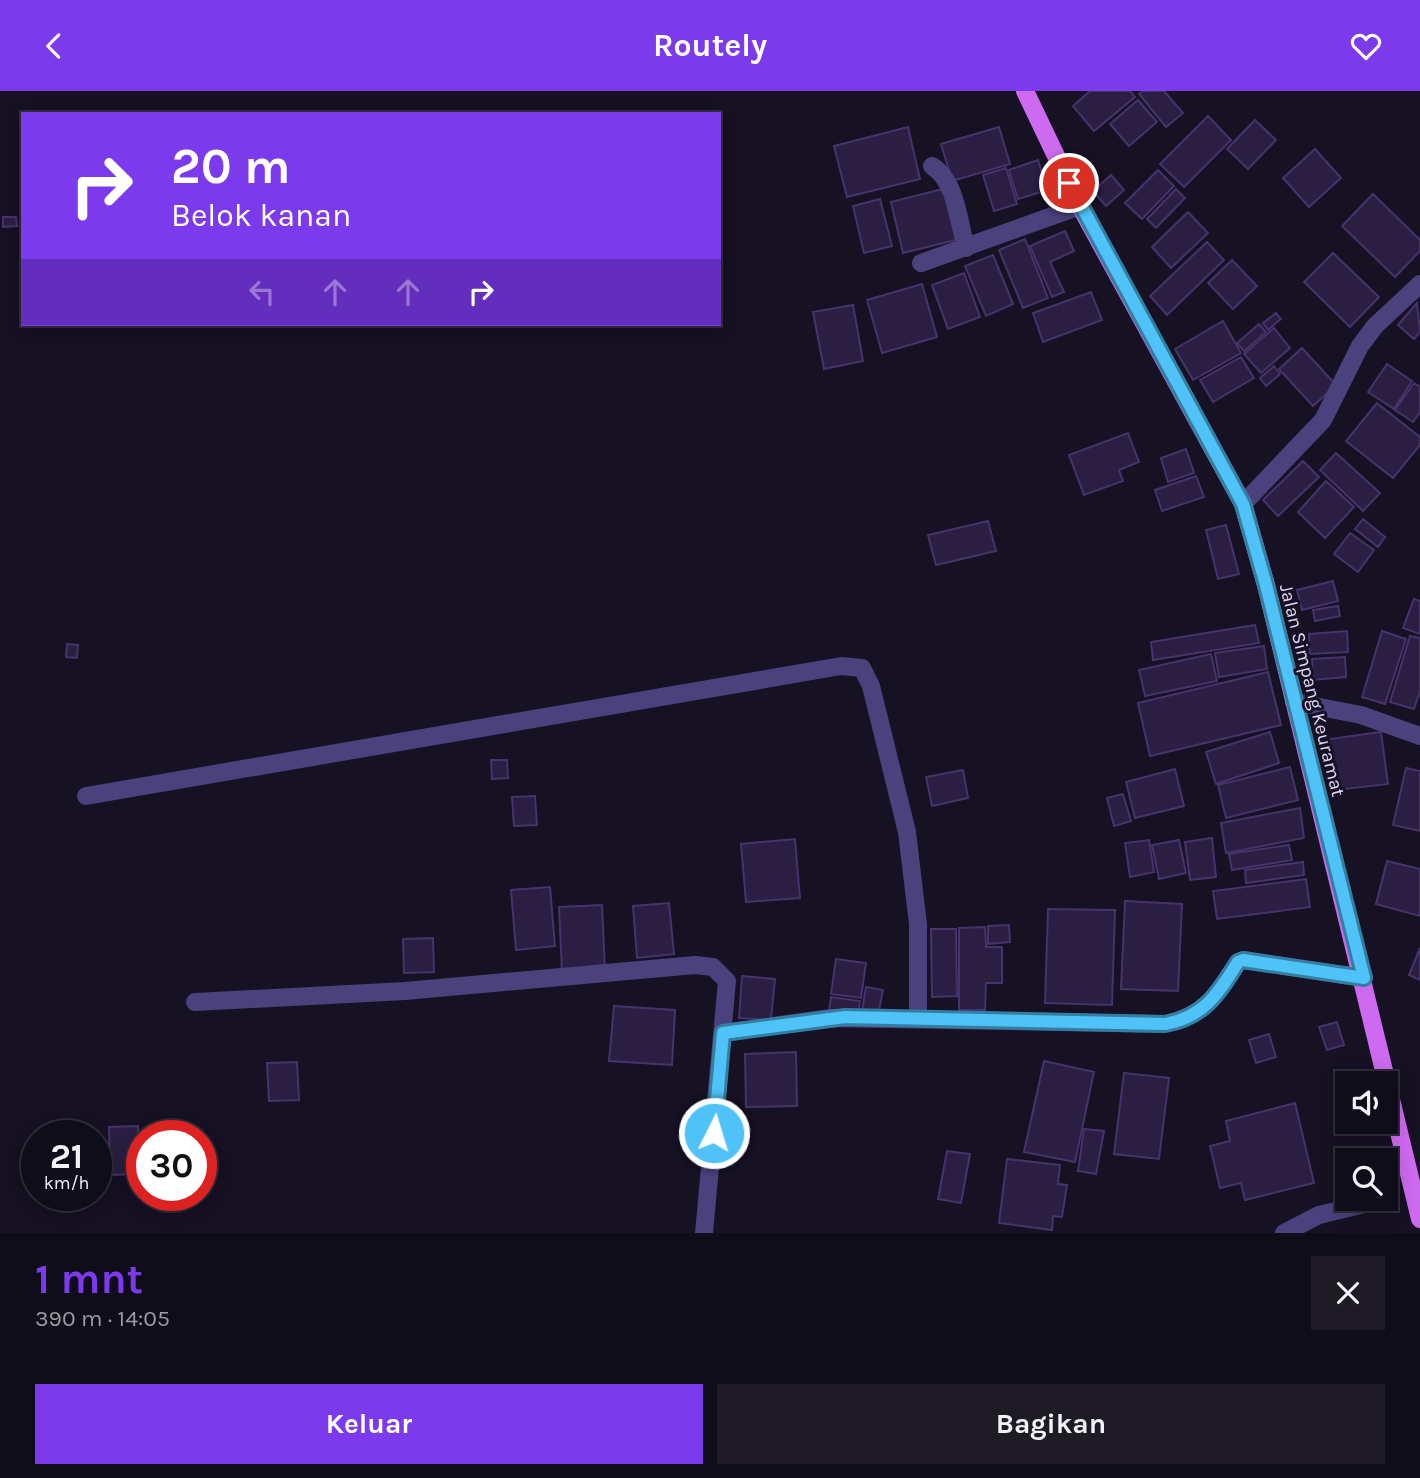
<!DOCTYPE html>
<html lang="id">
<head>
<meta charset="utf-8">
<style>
  body { margin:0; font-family:Karla,sans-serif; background:#1e1b27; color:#f1f3f6; height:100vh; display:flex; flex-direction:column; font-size:26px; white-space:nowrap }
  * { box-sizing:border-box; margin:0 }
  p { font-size:23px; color:#9c9ca2 }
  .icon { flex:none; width:38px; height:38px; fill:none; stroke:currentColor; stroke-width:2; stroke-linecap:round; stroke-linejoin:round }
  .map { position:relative; height:1142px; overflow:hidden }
  .details { display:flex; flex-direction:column; background:#100d1a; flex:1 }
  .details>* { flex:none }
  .hud { position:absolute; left:21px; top:21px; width:700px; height:214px; border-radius:0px; box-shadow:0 4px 18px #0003,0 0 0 2px #302d39; background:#7c3aed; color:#fff; overflow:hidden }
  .tools { position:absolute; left:1335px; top:980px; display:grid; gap:14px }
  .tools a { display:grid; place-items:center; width:63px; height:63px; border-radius:0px; background:#100d1a; box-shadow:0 4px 18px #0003,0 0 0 2px #302d39; font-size:35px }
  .speed { position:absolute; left:21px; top:1029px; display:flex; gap:14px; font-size:35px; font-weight:700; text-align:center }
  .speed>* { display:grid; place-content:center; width:91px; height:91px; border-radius:50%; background:#100d1a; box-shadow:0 4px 18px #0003,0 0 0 2px #302d39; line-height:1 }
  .speed small { font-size:18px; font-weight:400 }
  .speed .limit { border:10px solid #d22; background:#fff; color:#111 }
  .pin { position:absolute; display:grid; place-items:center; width:60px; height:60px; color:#fff; margin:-30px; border:4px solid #fff; border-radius:50%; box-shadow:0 2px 7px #0007 }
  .me { position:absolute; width:77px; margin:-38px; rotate:5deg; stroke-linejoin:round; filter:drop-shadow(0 0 5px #0008) }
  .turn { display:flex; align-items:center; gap:24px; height:147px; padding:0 35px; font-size:32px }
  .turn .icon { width:91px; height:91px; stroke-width:2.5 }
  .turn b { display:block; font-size:49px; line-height:60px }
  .lanes { display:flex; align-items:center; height:66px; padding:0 35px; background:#0003; justify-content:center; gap:35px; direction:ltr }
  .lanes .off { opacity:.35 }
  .round { display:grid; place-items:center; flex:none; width:74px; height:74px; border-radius:0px; background:#1e1b27 }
  .headline { display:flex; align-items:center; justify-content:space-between; height:119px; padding:0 35px }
  h1 { font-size:42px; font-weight:700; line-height:52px; color:#7c3aed }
  .primary-button { display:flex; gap:14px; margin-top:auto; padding:14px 35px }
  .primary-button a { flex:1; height:80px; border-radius:0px; background:#7c3aed; color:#fff; font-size:28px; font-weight:700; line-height:80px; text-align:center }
  .primary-button a+a { background:#1e1b27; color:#f1f3f6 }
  header { display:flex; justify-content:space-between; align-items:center; height:91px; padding:0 35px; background:#7c3aed; color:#fff; font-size:32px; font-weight:700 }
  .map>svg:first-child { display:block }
  .building { fill:#2a1f42; stroke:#45336b; stroke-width:2 }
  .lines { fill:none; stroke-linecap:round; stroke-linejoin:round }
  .minor { stroke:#4b417d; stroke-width:18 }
  .major { stroke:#ce6aef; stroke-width:18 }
  .route-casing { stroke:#337fa1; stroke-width:18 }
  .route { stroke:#4fc3f7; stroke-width:12 }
  .labels { text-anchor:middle; stroke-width:6; stroke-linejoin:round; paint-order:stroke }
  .street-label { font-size:19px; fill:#e0d7fb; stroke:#161123 }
</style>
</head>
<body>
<header><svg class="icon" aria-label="back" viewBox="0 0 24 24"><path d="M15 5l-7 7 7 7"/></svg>Routely<svg class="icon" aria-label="heart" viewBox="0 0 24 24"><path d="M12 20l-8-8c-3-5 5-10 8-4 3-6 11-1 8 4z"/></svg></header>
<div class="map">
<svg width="1420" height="1142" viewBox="0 0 1420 1142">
  <rect width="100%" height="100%" fill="#161123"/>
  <path class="building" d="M1090,0h40l5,6 -41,34 -21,-25z
    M1143,0h21l19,22 -17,14 -27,-33z
    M1138,9l19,22 -28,24 -19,-22z
    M1208,25l23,24 -47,47 -24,-23z
    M1255,29l21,20 -28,29 -21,-20z
    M908,36l12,52 -73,18 -13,-51z
    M999,36l11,37 -58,17 -11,-37z
    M1315,58l26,29 -32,29 -26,-29z
    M1038,69l10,30 -30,9 -9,-29z
    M1006,77l11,36 -23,7 -11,-36z
    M1158,79l16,16 -32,33 -17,-16z
    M1111,84l13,15 -18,16 -13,-15z
    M943,98l13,51 -53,13 -12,-51z
    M1176,98l9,9 -29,30 -9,-9z
    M1373,103l47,46v11l-25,26 -53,-51z
    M880,108l12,47 -28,7 -11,-47z
    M1188,121l20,21 -37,35 -19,-21z
    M3,126h13l1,9 -14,1z
    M1065,140l9,20 -24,11 14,30 -12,5 -22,-51z
    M1025,148l23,59 -25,10 -24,-58z
    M1207,151l17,18 -57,55 -17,-19z
    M1333,162l46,44 -29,30 -46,-45z
    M993,164l20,49 -27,12 -21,-50z
    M1232,169l25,26 -24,23 -25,-26z
    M964,182l16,44 -32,12 -16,-44z
    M922,193l15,53 -55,16 -15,-53z
    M1091,201l11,28 -59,22 -10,-29z
    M1417,212l3,29 -6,7 -16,-14z
    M853,214l10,56 -39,8 -11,-57z
    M1276,222l5,6 -13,11 -5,-7z
    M1223,230l18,32 -48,27 -18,-31z
    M1259,233l7,8 -22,19 -7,-8z
    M1274,237l16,20 -29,25 -17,-19z
    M1302,257l34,37 -23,21 -34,-37z
    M1241,266l13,21 -41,24 -13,-22z
    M1387,273l25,17 -18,28 -26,-17z
    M1274,275l6,8 -14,12 -6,-8z
    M1414,292l6,4v25l-7,10 -18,-12z
    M1377,312l43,34v8l-27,33 -47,-37z
    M1128,342l11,29 -20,8 4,11 -39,14 -15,-40z
    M1186,358l8,24 -26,9 -7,-24z
    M1336,362l44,40 -17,18 -43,-41z
    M1303,370l16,16 -41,39 -15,-16z
    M1196,385l8,21 -42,14 -7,-21z
    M1326,390l28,26 -29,31 -27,-26z
    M1363,428l22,18 -7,10 -23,-18z
    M988,430l8,30 -60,14 -8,-30z
    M1226,434l13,49 -21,5 -12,-49z
    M1350,442l24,17 -16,22 -24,-18z
    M1333,490l5,20 -36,9 -5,-20z
    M1414,508l6,2v33l-17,-6z
    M1338,515l2,10 -25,5 -2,-11z
    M1255,534l4,18 -106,17 -2,-18z
    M1347,540l1,21 -38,2 -1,-20z
    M1382,540l24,8 -21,65 -23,-7z
    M1410,545l10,2v53l-6,18 -24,-7z
    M67,553l11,1 -1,13 -11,-1z
    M1264,555l3,23 -48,8 -4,-24z
    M1211,563l6,27 -72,15 -6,-26z
    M1345,566l1,20 -33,3 -1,-21z
    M1268,581l13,53 -131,31 -12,-53z
    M1270,641l9,31 -63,21 -10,-32z
    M1381,641l7,52 -51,6 -7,-51z
    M491,669h16l1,18 -16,1z
    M1290,676l8,33 -72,18 -8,-33z
    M1406,677l14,3v60l-27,-6z
    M1175,678l9,37 -49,12 -9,-36z
    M963,679l5,28 -36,8 -6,-29z
    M1123,703l8,27 -17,5 -7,-28z
    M535,705l2,29 -23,1 -2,-29z
    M1300,717l4,30 -78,15 -5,-30z
    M1212,747l4,39 -26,3 -5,-38z
    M795,748l5,59 -54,4 -5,-58z
    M1149,749l5,32 -24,5 -5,-34z
    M1179,749l7,33 -27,6 -7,-34z
    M1289,754l3,15 -60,10 -3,-16z
    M1387,770l33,8v47l-44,-12z
    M1303,771l1,13 -58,8 -1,-13z
    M1306,788l4,28 -93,12 -4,-28z
    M550,796l5,59 -39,4 -5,-60z
    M1125,810l57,3 -4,87 -57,-2z
    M669,812l5,51 -37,4 -4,-52z
    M602,814l3,66 -43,2 -3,-66z
    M1048,818l67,1 -3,95 -67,-2z
    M1009,834l1,17 -22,2v-18z
    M985,836l1,20h16v36h-16l-1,27h-26v-82z
    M931,838h25l1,67 -25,1z
    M433,847l1,34 -30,1 -1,-34z
    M1420,857v32l-11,-5z
    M836,868l30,4 -5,35 -30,-4z
    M742,885l33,3 -4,41 -32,-2z
    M866,896l17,3 -5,25 -16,-4z
    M831,906l29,4 -2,14 -29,-4z
    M614,915l61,4 -3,55 -63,-4z
    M1337,931l7,23 -17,5 -8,-23z
    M1269,943l7,23 -20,6 -7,-23z
    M796,961l1,54 -51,1 -1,-53z
    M1044,970l50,11 -19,90 -51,-10z
    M297,971l2,38 -30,1 -2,-38z
    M1124,982l45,5 -10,81 -45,-5z
    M1295,1012l19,80 -69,17 -4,-17 -21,5 -10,-42 20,-5 -4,-20z
    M138,1035l1,48 -29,1 -1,-48z
    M1084,1038l20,2 -8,43 -18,-3z
    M947,1060l23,3 -9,49 -23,-4z
    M1007,1068l53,6 -2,19 9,1 -5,32 -9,-1 -1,14 -53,-7z"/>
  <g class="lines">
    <path class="minor" d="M932,75c24,15 27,56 34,82
      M921,172l159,-57
      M1243,413l80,-84 37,-74 15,-20 45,-42
      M1294,611l67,13 59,21
      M86,705l755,-130 21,2 9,18 36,146 11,92v94
      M195,911l210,-11 290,-26 18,2 14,14 -23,252
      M723,942l107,-15 335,6c39,-7 53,-30 73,-62l5,-2 121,18
      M1284,1142l35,-18 66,-16"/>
    <path class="major" d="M1025,0l55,115 163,298 23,81 154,634"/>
  </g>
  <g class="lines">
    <defs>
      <path id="route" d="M714,1042l9,-100 122,-16 320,7c39,-7 53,-30 73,-62l5,-2 121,18 -98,-393 -23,-81 -174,-321"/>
    </defs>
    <use href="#route" class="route-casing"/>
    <use href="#route" class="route"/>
  </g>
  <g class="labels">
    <g class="street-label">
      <text transform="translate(1313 599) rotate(76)" y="7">Jalan Simpang Keuramat</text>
    </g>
  </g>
</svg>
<div class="tools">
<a><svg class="icon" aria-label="sound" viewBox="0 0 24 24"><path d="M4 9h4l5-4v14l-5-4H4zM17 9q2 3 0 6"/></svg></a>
<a><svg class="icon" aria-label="search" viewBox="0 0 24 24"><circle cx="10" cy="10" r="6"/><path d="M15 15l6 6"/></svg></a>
</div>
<div class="speed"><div>21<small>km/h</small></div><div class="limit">30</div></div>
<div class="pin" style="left:1069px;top:92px;background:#d93025"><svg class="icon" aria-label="arrive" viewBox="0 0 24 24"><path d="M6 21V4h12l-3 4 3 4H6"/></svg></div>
<svg class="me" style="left:714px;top:1042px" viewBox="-20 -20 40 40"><circle r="17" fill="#4fc3f7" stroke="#fff" stroke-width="3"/><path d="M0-11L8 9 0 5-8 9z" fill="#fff"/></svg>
<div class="hud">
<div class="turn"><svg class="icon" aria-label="right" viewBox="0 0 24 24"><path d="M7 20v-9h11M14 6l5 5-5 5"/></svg><div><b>20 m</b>Belok kanan</div></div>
<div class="lanes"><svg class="icon off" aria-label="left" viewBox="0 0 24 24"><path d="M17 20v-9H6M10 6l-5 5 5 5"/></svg><svg class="icon off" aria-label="ahead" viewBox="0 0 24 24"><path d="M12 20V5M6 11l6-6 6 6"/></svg><svg class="icon off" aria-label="ahead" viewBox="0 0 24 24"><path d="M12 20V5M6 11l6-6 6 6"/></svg><svg class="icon" aria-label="right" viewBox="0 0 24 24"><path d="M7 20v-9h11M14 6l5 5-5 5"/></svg></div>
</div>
</div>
<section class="details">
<div class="headline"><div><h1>1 mnt</h1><p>390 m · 14:05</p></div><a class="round"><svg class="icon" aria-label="close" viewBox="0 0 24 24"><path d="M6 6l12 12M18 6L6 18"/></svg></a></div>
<div class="primary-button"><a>Keluar</a><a>Bagikan</a></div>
</section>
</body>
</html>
